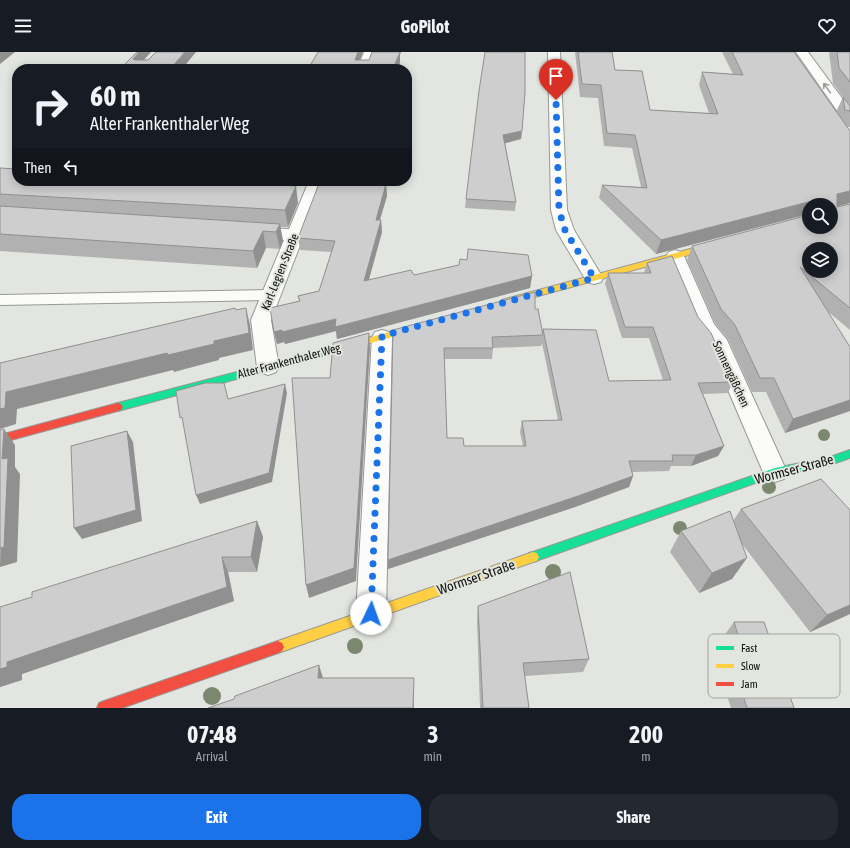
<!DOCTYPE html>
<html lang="en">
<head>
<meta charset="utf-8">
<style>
  body { margin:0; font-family:"Asap Condensed",sans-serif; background:#242831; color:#f1f3f6; height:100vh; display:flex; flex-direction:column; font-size:15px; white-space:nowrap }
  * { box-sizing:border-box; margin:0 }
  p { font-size:13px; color:#9ea1a6 }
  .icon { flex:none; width:22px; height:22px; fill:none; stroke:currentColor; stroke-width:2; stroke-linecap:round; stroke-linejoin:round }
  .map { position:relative; height:656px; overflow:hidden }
  .panel { display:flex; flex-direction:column; background:#171b24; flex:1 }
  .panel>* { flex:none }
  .top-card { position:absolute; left:12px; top:12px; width:400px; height:122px; border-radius:16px; box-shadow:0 2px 10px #0003; background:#171b24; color:#f1f3f6; overflow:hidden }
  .tools { position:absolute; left:802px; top:146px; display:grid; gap:8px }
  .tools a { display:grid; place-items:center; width:36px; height:36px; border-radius:50%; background:#171b24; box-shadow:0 2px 10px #0003; font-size:20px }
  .pin { position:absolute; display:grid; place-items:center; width:34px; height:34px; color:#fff; margin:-41px -17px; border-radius:50% 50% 50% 0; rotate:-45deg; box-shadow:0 0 4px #0007 }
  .pin .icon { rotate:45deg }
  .me { position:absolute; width:44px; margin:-22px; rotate:3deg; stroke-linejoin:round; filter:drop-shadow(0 0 3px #0008) }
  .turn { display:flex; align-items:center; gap:14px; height:84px; padding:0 12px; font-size:18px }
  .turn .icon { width:52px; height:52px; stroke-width:2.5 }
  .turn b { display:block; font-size:28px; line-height:34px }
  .then { display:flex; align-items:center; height:38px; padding:0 12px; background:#0003; gap:8px; font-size:15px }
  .eta { display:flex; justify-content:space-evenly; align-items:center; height:68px; text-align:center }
  .eta b { font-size:24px; font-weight:700; line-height:28px }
  .primary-button { display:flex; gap:8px; margin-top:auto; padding:8px 12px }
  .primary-button a { flex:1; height:46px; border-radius:16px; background:#1a73e8; color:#fff; font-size:16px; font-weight:700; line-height:46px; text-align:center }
  .primary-button a+a { background:#242831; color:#f1f3f6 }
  header { display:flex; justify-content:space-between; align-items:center; height:52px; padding:0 12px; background:#171b24; font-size:18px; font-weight:700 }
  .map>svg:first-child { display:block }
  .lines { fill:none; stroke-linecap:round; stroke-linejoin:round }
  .lane-casing { stroke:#979995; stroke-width:2 }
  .street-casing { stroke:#979995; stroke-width:2 }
  .fast-casing { stroke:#979995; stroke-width:2 }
  .slow-casing { stroke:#979995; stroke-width:2 }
  .jam-casing { stroke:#979995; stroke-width:2 }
  .lane { fill:#fbfbfa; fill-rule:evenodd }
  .street { fill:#fbfbfa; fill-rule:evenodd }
  .fast { fill:#16e098; fill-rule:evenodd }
  .slow { fill:#ffcf43; fill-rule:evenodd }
  .jam { fill:#f24e42; fill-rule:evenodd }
  .tree { fill:#7b876e }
  .wall { fill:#b0b1b0; fill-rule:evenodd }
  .shaded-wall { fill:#909090 }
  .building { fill:#cdcecd; stroke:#909090; fill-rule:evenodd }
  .oneway { stroke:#9d9d9c }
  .route { stroke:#1a73e8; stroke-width:7; stroke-dasharray:0 12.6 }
  .labels { text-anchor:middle; stroke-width:4; stroke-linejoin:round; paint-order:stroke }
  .street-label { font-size:12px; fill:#0f100e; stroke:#e2e6df }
  .near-street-label { font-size:14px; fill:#0f100e; stroke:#e2e6df }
  .key { fill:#e2e6df; stroke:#a3a6a0; stroke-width:1 }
  .key-label { font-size:11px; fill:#0f100e }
</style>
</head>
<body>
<header><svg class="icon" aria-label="menu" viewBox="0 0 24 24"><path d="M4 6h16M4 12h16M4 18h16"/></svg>GoPilot<svg class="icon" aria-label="heart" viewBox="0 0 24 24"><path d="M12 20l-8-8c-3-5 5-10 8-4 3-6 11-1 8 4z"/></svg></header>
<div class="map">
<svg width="850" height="656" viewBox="0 0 850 656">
  <rect width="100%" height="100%" fill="#e2e5e0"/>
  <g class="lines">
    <defs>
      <path id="lane" d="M271,238l5,2 3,3 -3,3 -5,2 -271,5v-10z"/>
      <path id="street" d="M364,0h12l-7,17h-12z
        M548,0h12l7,158 7,20 29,48 -2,4 -7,2 -7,-2 -31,-52 -5,-20z
        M796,0h12l42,57v14l-5,-1z
        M309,129h16l-54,139 8,47 -3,5 -8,3 -8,-3 -3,-5 -6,-47 33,-80 -39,-3 -3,-4 3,-4 6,-1 38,1z
        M675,198l6,2 3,4 30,68 13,16 60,132 -3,7 -9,3 -9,-3 -3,-7 -55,-129 -13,-16 -29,-71 3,-4z
        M382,278l7,2 3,5 -6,277 -5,10 -10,4 -10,-4 -5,-10 16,-277 3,-5z"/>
      <path id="fast" d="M356,289l4,3 -1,2 -241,65 -3,-1 -2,-3 2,-3 3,-1z
        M850,398v8l-23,8 -52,10 -242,86 -4,-1 -2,-4 2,-4 4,-1 242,-84 52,-10z"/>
      <path id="slow" d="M716,190h6l1,2 -1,2 -217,59 -4,-3 1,-2z
        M422,271l4,3 -1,2 -69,19 -4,-3 1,-2z
        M533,500l4,1 2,4 -2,4 -4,1 -255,91 -4,-2 -2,-4 2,-4 4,-2z"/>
      <path id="jam" d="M118,351l3,1 2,3 -2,3 -121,33v-8z
        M278,589l4,2 2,4 -2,4 -4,2 -156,55h-25l2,-5 5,-2z"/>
    </defs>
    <use href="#lane" class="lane-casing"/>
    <use href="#street" class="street-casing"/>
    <use href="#fast" class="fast-casing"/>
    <use href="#slow" class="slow-casing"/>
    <use href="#jam" class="jam-casing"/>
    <use href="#lane" class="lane"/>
    <use href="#street" class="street"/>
    <use href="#fast" class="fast"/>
    <use href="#slow" class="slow"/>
    <use href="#jam" class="jam"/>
  </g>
  <g class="tree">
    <circle cx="824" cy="383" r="6"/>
    <circle cx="769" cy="435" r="7"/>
    <circle cx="680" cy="476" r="7"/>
    <circle cx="553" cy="520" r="8"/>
    <circle cx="355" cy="594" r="8"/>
    <circle cx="212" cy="644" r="9"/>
  </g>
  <path class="wall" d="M575,0h37l3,18 35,40 59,3 -10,-28 3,-13 31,2 -11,-22h72l42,60 7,-15 -10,-14 -4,-31h21v75h-3l3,4v72l-13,3v1l13,-3v126l-24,-20 24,37v64l-65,22 -19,-41h-14l-24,-53 -13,-16 -28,-63 5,-14 117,-19 22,-22h-22v9l-153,40 -57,-56 3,-13 39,2 -9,-39 -28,-2 -6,-48 -18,-1z
    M525,40l-4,47 -16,4 11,59 -1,9 -50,-3 1,-9z
    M0,116l298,35 -10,24h-8l3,14 -3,8 -14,-1 -9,20 -257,-17z
    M357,131l29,1 1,12 -7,24h1l1,12 -13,48 45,-5 118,1 -2,12 -193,51 -1,-8 -51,13 -1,-2 -7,2 -3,-12 25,-31 -1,-5 21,-5 13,-39 -32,-2 -2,-12z
    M647,211l51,54 35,65 -5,11 -25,1 21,52 -6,10 -27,10h-20l-2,5 -37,1 1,4 -4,11 -54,20 -187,62 5,-239 142,-21 8,23v-3l66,52 54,-1 -14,-42h-27l-17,-54 3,-11h36zM542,291l16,77 -36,1 -2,11 3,14h-59l-17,-8 -3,-79h48l1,-11 48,-2z
    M741,457l109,1v104l-40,18 -68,-88 -10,35 -33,14 -29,-41 11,-21 52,-10z
    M257,469l6,16 -6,35h-29l6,29 -212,73v6l-22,7v-80l32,-10z
    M478,554l111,53 -6,13 -58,4 4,32h-49l-3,-88z
    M734,570l60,86h-63l-11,-35 11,-12 -8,-24z"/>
  <path class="shaded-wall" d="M0,0h15l-15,12z
    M139,0h12l-15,17 -3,-10z
    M185,0h11l-14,17h-12z
    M358,0h5l-7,17 -1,-9z
    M397,0h4l-1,3v7l-2,7h-5z
    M522,79l-1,8 -19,5 1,-9z
    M352,129h6l-5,13 -1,-12z
    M386,132l1,12 -11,36v-12z
    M296,134l2,17 -10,24 -3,-17z
    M850,139v12l-19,5 6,-14z
    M816,148l-2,5h-5v9l-153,40 5,-14z
    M381,168l1,12 -17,61 -1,-12z
    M280,172l3,17 -3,8 -4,-17z
    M263,179l3,17 -9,20 -4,-17z
    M532,224l-2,12 -193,51 -1,-8 -51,13 -3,-12 54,-13z
    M246,256l4,17 3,25 -34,8v2l-45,12 -1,-2 -156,39 -1,15 -16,5v-20l6,-17 208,-51z
    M282,278l2,12 -7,2 -3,-12z
    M369,281l1,15 -14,233 -47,17 -3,-13z
    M285,332l2,9 -15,89 -72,22 -4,-9z
    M850,348v11l-65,22 8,-14z
    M4,377l11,16v22l5,7 -3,88 -17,5 2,-108z
    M127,379l6,11 9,79 -60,18 -8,-11z
    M724,394l-6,10 -27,10 5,-11z
    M633,424l-4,11 -54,20 -187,62v-9z
    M257,469l6,16 -6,35 -6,-15z
    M222,505l6,15 6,29 -212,73v6l-22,7v-18l7,-7z
    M747,506l-15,21 -33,14 13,-20z
    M850,553v9l-40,18 17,-17z
    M319,613l4,13 -1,13 -4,-13z
    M414,626v30h-1z"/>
  <path class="building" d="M137,0h2l-6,7 2,1h13l8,-8h29l-15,17h-50z
    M318,0h40l-3,8h14l3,-8h28l-7,17h-85z
    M485,0h40v40l-3,39 -19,4 13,67 -50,-3 13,-108z
    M578,0h34l3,18 27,1 8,39 68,4 -16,-42 41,3 -11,-23h62l56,79v60l-13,3v13l13,-3v104l-50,-41 50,80v53l-57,19 -19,-41h-14l-25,-53 -14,-16 -29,-63 117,-31v12h22v-22h-15v-5l-155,40 -59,-55 45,3 -12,-53 -28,-2 -6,-48 -19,-1zM809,197h22v22h-22z
    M837,0h13v30l-11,-14z
    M843,45l7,9v5l-5,-1z
    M0,116l17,1v12h201l78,5 -11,24 -285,-16z
    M320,129h32v1l34,2 -10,36h5l-17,61 47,-11 3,5 45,-10 1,-6 7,1 1,-11 60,6 4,21 -197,51 1,-8 -54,13v-2l-8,2 -4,-24 30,-7 -2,-5 21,-5 16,-50 -37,-3z
    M0,154l280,18 -4,8 -13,-1 -10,20 -253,-17z
    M672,204l26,61 13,16 22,49 -35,1 26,63 -28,9h-24l1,6h-44l4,15 -55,20 -190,64 5,-230 142,-38v17h3l5,26 -51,2 1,11h-49l3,90h16l1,8h62l-4,-25 40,-1 -19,-91 53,1 13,51 62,-1 -18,-53h-28l-17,-54h43l-4,-10z
    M235,256l1,2 10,-2 3,25 -35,8v3l-46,11 -1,-2 -161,39 -1,16 -5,1v-46z
    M369,281l-15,235 -48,17 -14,-207h38l3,-35z
    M205,331h19l4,16 57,-15 -16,89 -73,22 -14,-78 -2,1 -4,-27z
    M4,377l-2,30 6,-1 -4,89 -4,1v-118z
    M127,379l9,79 -62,18 -3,-82z
    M821,427l29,31v95l-23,10 -86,-106z
    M730,459l17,47 -35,15 -31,-42z
    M257,469l-6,36h-29l5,30 -220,75v5l-7,2v-62l32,-10v-5z
    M570,520l19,87 -66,4 6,45h-46l-5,-102z
    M734,570h30l30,86h-47l-15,-48h14z
    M319,613l-1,13h96l-1,30h-205l26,-9 1,-3z"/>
  <defs><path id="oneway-shaft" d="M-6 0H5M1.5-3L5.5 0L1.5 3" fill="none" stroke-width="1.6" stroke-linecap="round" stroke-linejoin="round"/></defs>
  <use class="oneway" href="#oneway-shaft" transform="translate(827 36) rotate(-126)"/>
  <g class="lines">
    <path class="route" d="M371,562l11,-278 212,-58 -29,-48 -6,-20 -3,-110"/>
  </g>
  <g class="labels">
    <g class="street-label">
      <text transform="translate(280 220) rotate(-68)" y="4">Karl-Legien-Straße</text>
      <text transform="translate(289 309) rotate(-15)" y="4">Alter Frankenthaler Weg</text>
      <text transform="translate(731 322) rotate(65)" y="4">Sonnengäßchen</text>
    </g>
    <g class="near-street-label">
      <text transform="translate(794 417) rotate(-15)" y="5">Wormser Straße</text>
      <text transform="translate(476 525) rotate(-19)" y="5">Wormser Straße</text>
    </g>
  </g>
  <rect x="708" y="582" width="132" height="64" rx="6" class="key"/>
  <rect x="716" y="594" width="18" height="4" fill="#16e098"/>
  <rect x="716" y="612" width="18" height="4" fill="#ffcf43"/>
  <rect x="716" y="630" width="18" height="4" fill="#f24e42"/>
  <g class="key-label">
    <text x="741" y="600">Fast</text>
    <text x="741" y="618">Slow</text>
    <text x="741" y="636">Jam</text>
  </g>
</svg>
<div class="tools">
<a><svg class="icon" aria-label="search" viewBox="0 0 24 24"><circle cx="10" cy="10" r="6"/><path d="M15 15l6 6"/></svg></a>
<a><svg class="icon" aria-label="layers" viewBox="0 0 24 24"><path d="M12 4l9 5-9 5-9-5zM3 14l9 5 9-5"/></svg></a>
</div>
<div class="pin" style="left:556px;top:48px;background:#d93025"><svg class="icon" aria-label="arrive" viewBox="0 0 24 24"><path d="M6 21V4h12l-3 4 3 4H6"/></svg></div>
<svg class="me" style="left:371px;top:562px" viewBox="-20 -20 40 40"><circle r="19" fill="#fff"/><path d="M0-13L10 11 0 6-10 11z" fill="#1a73e8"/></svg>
<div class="top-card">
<div class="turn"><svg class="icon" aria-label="right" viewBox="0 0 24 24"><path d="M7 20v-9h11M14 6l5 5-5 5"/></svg><div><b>60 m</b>Alter Frankenthaler Weg</div></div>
<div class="then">Then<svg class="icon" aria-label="left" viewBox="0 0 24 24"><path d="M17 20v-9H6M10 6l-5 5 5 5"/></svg></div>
</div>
</div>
<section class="panel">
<div class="eta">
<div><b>07:48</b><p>Arrival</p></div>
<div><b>3</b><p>min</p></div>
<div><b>200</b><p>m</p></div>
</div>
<div class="primary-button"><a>Exit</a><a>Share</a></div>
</section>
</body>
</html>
